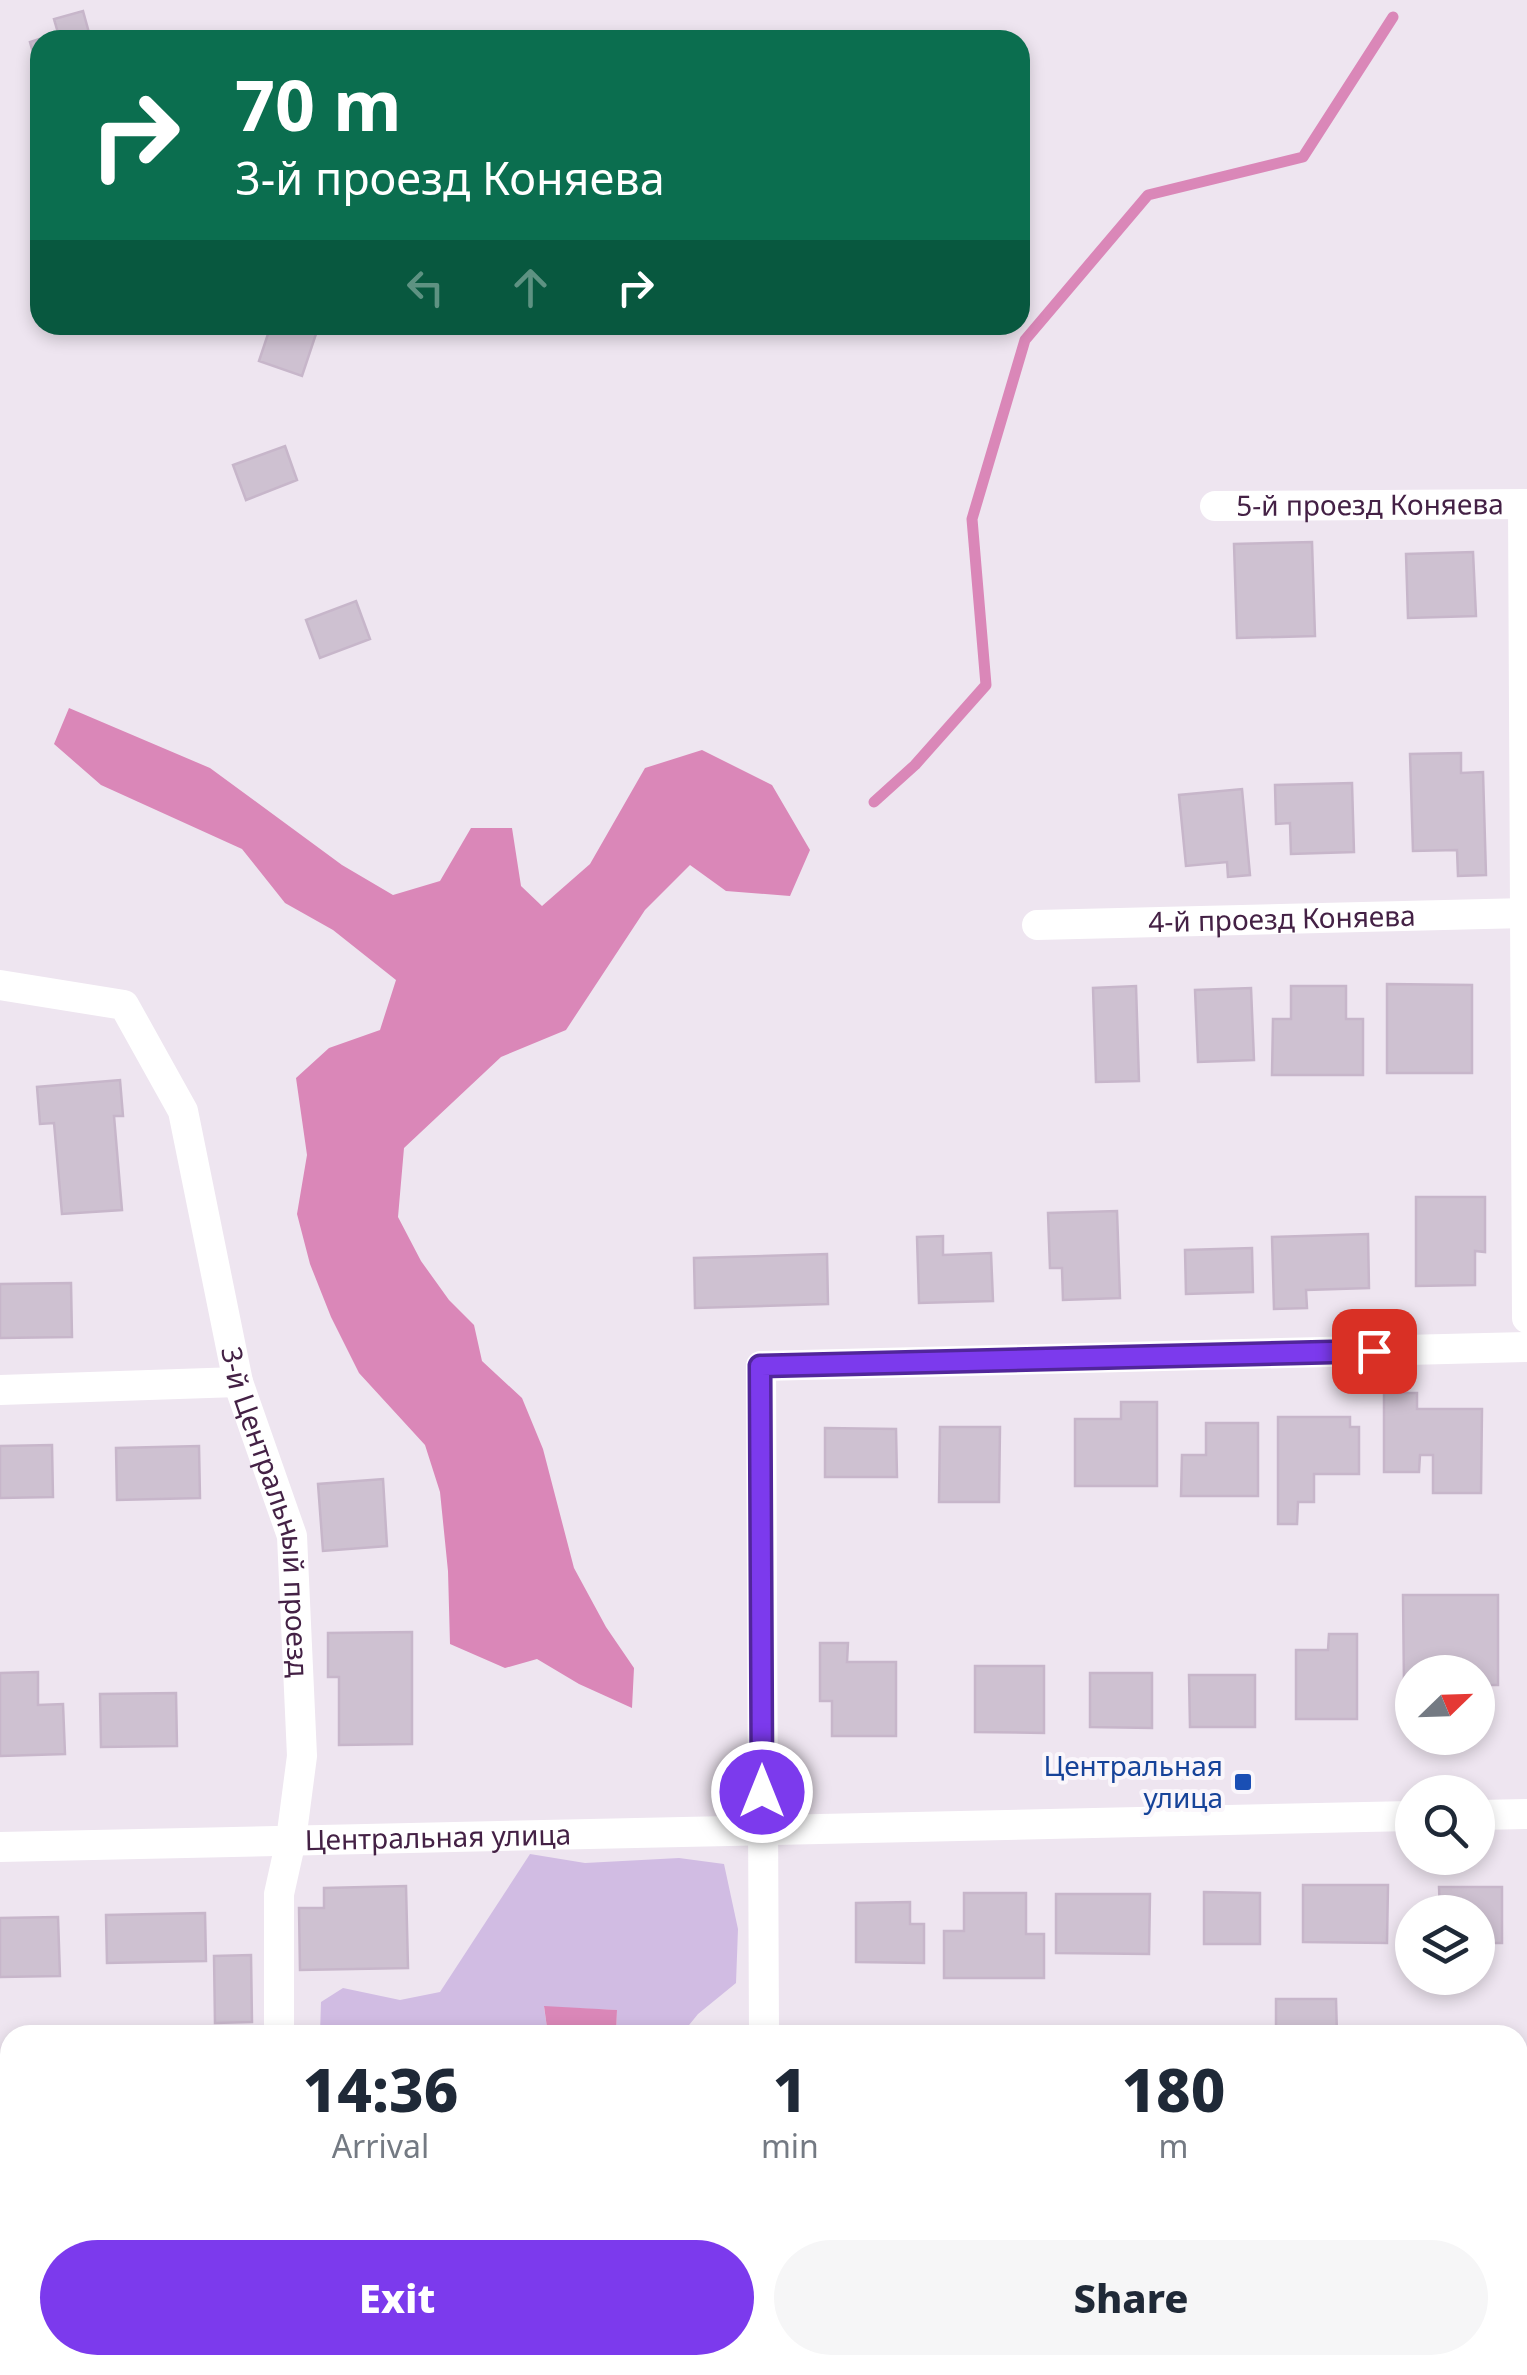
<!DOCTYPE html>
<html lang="en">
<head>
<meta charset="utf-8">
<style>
  body { margin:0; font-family:"Noto Sans",sans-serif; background:#f6f6f7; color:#1f2937; height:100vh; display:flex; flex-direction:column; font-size:38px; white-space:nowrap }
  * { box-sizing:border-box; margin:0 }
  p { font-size:32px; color:#747a83 }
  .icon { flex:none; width:55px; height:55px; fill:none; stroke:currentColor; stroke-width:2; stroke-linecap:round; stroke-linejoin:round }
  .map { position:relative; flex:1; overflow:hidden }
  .side { position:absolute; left:0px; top:2025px; width:1528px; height:350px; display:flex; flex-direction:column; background:#fff; border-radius:30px 30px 0 0; box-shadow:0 5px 15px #0003 }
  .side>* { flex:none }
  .hud { position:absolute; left:30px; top:30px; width:1000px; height:305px; border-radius:30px; box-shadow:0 5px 15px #0003; background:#0b6e4f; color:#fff; overflow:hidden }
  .needle { width:65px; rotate:67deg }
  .controls { position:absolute; left:1395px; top:1655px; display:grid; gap:20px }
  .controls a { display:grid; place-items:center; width:100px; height:100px; border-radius:50%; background:#fff; box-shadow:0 5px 15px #0003; font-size:50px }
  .pin { position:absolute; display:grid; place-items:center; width:85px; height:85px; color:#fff; margin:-42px; border-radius:20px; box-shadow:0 5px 15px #0006 }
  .me { position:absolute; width:110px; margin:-55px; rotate:0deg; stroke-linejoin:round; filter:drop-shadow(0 0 8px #0008) }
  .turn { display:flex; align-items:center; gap:35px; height:210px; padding:0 40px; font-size:45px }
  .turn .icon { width:130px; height:130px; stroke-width:2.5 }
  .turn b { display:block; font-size:70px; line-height:85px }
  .lanes { display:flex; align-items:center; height:95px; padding:0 40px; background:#0003; justify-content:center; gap:50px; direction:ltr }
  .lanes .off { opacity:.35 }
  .eta { display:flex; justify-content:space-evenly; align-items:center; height:170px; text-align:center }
  .eta b { font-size:60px; font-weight:800; line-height:70px }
  .action { display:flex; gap:20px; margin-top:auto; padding:20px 40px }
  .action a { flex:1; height:115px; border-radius:60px; background:#7c3aed; color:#fff; font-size:40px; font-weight:800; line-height:115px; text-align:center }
  .action a+a { background:#f6f6f7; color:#1f2937 }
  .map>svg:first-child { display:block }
  .green { fill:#d1bce3 }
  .water { fill:#da87b8 }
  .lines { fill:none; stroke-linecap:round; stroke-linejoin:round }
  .stream { stroke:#da87b8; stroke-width:11 }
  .building { fill:#cec1d1; stroke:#c7b6ca; stroke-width:2.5 }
  .minor { stroke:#fff; stroke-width:30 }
  .route-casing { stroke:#51269a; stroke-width:25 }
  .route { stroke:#7c3aed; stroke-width:18 }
  .transit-dot { fill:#1a4fb4; stroke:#faf6fb; stroke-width:4 }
  .labels { text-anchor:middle; stroke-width:8; stroke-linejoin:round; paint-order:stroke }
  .street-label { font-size:28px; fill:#442145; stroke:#faf6fb }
  .transit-label { font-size:28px; fill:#164399; stroke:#faf6fb; text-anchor:end }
</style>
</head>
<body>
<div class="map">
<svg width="1527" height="2375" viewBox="0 0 1527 2375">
  <rect width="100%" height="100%" fill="#eee5f0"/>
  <path class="green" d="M530,1854l55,9 94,-5 45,6 14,65 -2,54 -38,31 -17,21h-65l1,-25 -73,-3 4,28h-228l1,-33 22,-14 57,12 40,-8z"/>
  <path class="water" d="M69,708l141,60 132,97 51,30 47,-14 31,-53h41l9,58 21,20 48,-42 55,-96 57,-18 70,35 38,65 -20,46 -64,-5 -36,-26 -45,45 -79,120 -65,27 -97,91 -6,69 23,44 28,39 25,25 8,36 40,37 21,51 31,119 32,59 28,41 -2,40 -53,-24 -42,-25 -32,9 -55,-24 -2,-73 -8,-79 -15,-47 -66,-72 -28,-56 -21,-53 -13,-50 10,-59 -11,-77 33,-30 51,-18 16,-50 -63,-50 -48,-27 -43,-54 -141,-64 -47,-41z
    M544,2006l73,4 -1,25h-68z"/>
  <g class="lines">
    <path class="stream" d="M874,802l41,-37 71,-80 -14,-166 53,-179 123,-145 155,-38 90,-140"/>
  </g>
  <path class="building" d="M83,11l8,29h-51v37l-10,-35 28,-9 -4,-14z
    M271,325h48l-17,51 -43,-15z
    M285,446l12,34 -51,20 -13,-35z
    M1312,542l3,94 -78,2 -3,-94z
    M1473,552l3,64 -68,2 -2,-64z
    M356,601l14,38 -50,19 -14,-38z
    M1461,753v20l22,-1 3,103 -28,1 -1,-26 -44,1 -3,-97z
    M1352,783l2,69 -63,2 -1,-31 -14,1 -1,-39z
    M1242,789l8,86 -22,2 -1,-15 -41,4 -7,-71z
    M1387,984l85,1v88h-85z
    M1136,986l3,95 -43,1 -3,-94z
    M1291,986h55v33h17v56h-91l1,-56h18z
    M1251,988l3,72 -56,2 -3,-72z
    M120,1080l3,36h-9l8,94 -60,4 -8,-91 -14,1 -3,-37z
    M1416,1197h69v55l-10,-1v34l-59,1z
    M1117,1211l3,87 -57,2 -1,-32h-12l-2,-55z
    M1368,1234l1,54 -63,2 1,18 -33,1 -2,-72z
    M943,1236v19l48,-2 2,48 -74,2 -2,-66z
    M1252,1248l1,44 -67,2 -1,-44z
    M827,1254l1,50 -133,4 -1,-50z
    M71,1283l1,54 -72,1v-54z
    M1384,1393h33v16h65l-1,84h-48v-38h-13l-1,17h-35z
    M1121,1402h36v84h-82v-67h46z
    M1278,1417h72v10h9v47h-45v28h-16l-1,22h-19z
    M1206,1423h52v73h-77l1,-41h24z
    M940,1427h60l-1,75h-60z
    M825,1428l71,1 1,48h-72z
    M52,1445l1,52 -53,1v-52z
    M199,1446l1,52 -83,2 -1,-52z
    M383,1479l4,67 -64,5 -5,-67z
    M1403,1595h95v90h-20v-13h-66v13h-8z
    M412,1632v112l-73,1v-68h-11v-44z
    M1329,1634h28v85h-61v-69h32z
    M820,1643h28l-1,19h49v74h-64v-35h-12z
    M975,1666h69v67l-69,-1z
    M38,1672v33l25,-1 2,50 -65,2v-83z
    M1090,1673h62v55l-62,-1z
    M1189,1675h66v52h-65z
    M176,1693l1,53 -76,1 -1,-53z
    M1303,1885h85l-1,58 -84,-1z
    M406,1886l2,82 -108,2 -1,-62h25v-20z
    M1439,1887h63v56h-24v-31h-38z
    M1204,1892l56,1v51h-56z
    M964,1893h62v41h18v44h-100v-47h20z
    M1056,1894h94l-1,60 -93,-1z
    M910,1902v22h14v39l-68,-1v-59z
    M205,1913l1,48 -99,2 -1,-48z
    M58,1917l2,59 -60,1v-59z
    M251,1955l1,67 -37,1 -1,-67z
    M1276,1999h60l1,36h-61z
    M0,2186h10v43h-10z
    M0,2339h10v26h50v10h-60z
    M151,2365l63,3v7h-62z
    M332,2365h76v10h-76z
    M882,2365h56v10h-56z
    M1172,2365h39v10h-39z"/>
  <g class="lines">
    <g class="minor">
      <path d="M1523,504l4,814"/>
      <path id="s1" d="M1215,506l312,-2"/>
      <path id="s2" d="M1037,925l490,-12"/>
      <path id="s3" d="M0,985l124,20 59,106 55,271 54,154 10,220 -11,84 -12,54v141"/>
      <path d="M0,1390l238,-8"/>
      <path d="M1478,1815l49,-1"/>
      <path id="s4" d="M0,1847l1412,-31"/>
      <path d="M764,2035l-3,-669 766,-19"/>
      <path d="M1518,2253l9,-1"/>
      <path d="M0,2281h10"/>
      <path d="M278,2375v-10"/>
    </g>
  </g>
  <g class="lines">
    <defs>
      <path id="route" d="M762,1792l-2,-426 614,-15"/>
    </defs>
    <use href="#route" class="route-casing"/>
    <use href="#route" class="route"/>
  </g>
  <rect class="transit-dot" x="1233" y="1772" width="20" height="20" rx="5"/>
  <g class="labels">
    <g class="street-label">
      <text dy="10" stroke="none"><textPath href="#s1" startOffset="155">5-й проезд Коняева</textPath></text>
      <text dy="10" stroke="none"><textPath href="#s2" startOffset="245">4-й проезд Коняева</textPath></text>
      <text dy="10" stroke="none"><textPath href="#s3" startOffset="658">3-й Центральный проезд</textPath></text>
      <text dy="10" stroke="none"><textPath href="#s4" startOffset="438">Центральная улица</textPath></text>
    </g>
    <g class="transit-label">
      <text x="1223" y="1776">Центральная<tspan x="1223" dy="32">улица</tspan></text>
    </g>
  </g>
</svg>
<div class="controls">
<a><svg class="needle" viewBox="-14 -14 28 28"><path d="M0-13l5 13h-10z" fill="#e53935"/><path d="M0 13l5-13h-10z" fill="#747a83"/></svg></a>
<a><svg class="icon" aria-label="search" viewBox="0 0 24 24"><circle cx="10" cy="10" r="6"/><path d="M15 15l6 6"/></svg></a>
<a><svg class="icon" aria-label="layers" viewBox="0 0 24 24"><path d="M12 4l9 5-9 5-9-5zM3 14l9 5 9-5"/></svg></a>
</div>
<div class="pin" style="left:1374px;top:1351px;background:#d93025"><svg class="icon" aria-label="arrive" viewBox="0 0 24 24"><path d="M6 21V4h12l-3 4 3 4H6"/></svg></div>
<svg class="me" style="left:762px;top:1792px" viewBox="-20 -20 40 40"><circle r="17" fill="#7c3aed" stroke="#fff" stroke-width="3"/><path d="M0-11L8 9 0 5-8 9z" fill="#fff"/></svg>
<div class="hud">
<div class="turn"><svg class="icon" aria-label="right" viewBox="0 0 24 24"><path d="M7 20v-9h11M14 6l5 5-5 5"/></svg><div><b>70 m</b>3-й проезд Коняева</div></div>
<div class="lanes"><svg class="icon off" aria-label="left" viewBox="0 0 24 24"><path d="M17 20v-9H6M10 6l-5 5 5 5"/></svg><svg class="icon off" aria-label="ahead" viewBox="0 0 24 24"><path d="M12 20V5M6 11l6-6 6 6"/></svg><svg class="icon" aria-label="right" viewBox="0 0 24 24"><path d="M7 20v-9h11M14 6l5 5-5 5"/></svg></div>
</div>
<section class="side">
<div class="eta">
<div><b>14:36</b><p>Arrival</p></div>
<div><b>1</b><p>min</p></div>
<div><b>180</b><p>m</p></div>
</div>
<div class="action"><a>Exit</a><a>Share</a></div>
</section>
</div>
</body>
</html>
